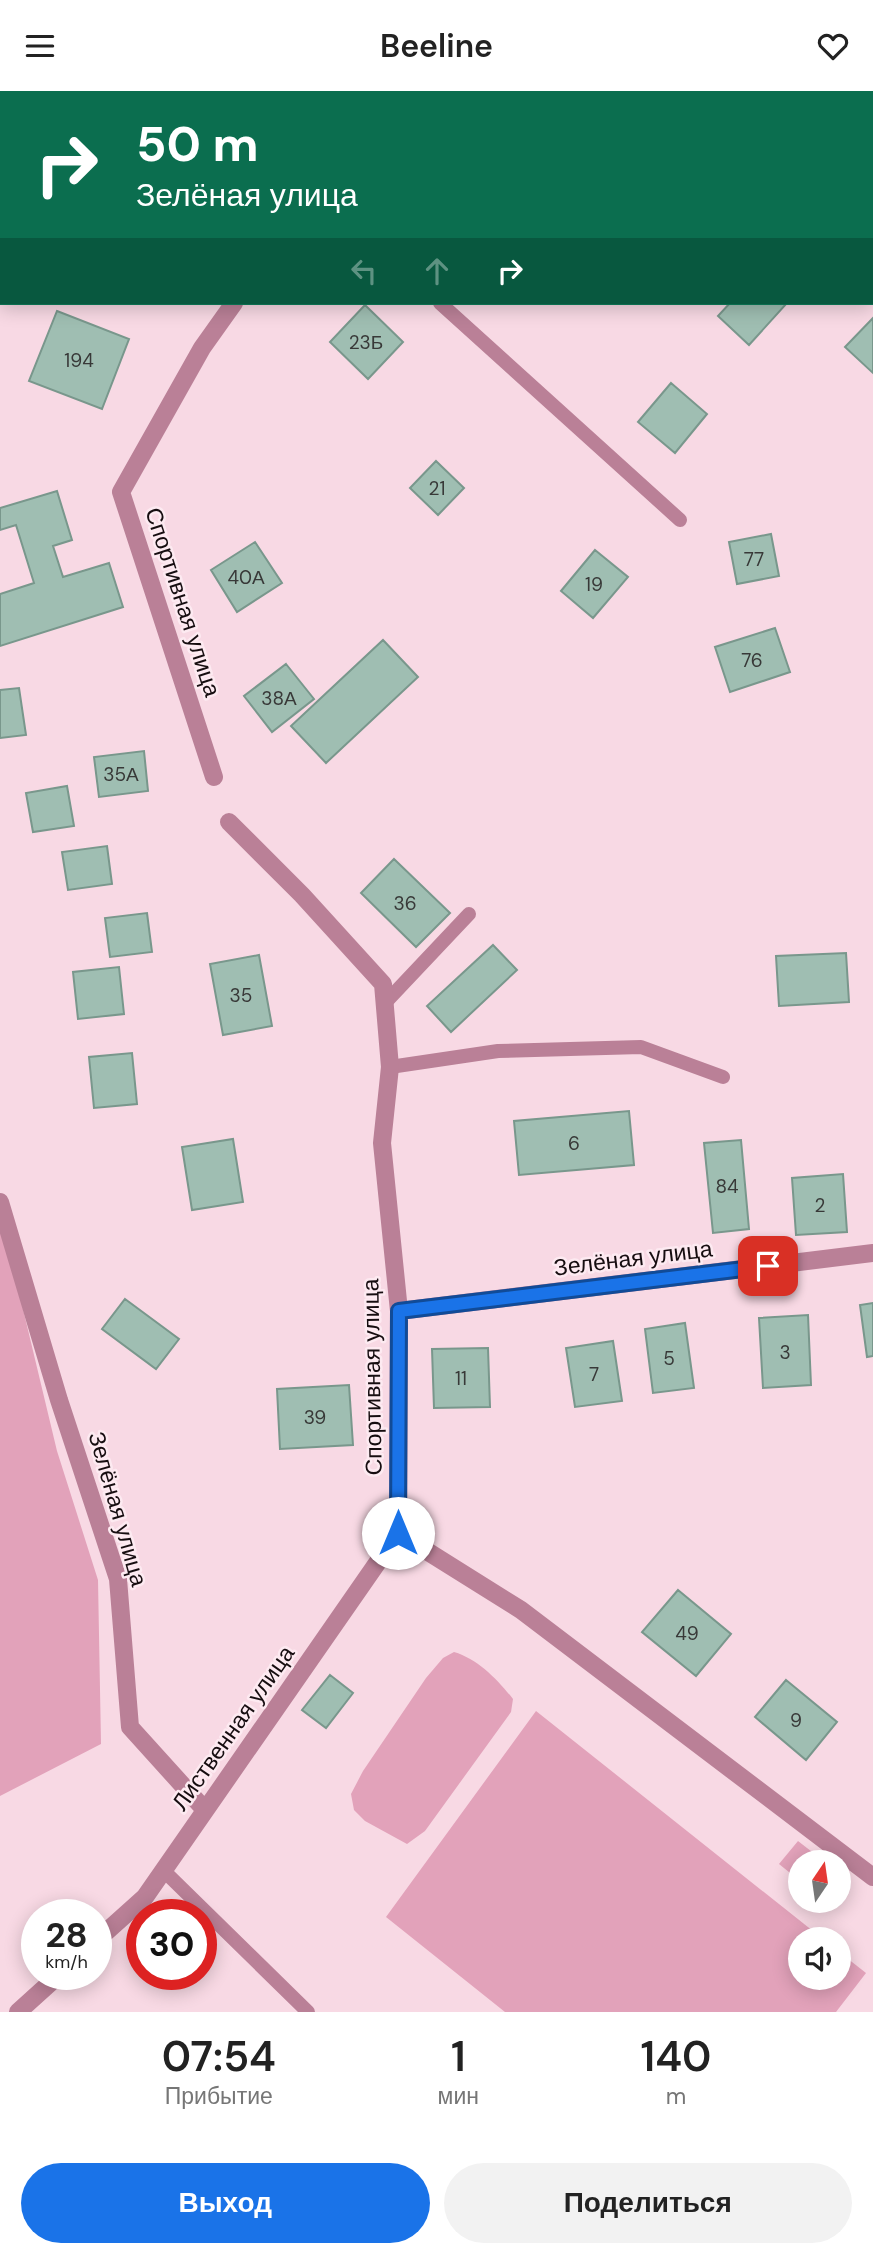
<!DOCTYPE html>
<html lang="ru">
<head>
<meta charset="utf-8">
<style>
  body { margin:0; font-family:"DM Sans",sans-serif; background:#f2f2f2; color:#222; height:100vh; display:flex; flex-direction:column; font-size:26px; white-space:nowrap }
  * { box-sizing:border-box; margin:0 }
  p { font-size:23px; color:#767676 }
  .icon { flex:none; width:38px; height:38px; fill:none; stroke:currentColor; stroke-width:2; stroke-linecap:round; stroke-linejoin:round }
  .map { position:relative; height:1921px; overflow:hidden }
  .sheet { display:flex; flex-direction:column; background:#fff; flex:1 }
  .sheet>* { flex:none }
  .banner { position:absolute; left:0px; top:0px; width:873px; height:214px; box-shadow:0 4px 18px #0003; background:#0b6e4f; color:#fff; overflow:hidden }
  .needle { width:46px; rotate:13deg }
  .fabs { position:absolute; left:788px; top:1759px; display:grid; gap:14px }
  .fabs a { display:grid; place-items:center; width:63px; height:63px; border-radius:50%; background:#fff; box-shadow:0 4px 18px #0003; font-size:35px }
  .speed { position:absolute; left:21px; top:1808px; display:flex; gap:14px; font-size:35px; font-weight:700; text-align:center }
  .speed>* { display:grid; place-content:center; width:91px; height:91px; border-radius:50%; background:#fff; box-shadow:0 4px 18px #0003; line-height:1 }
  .speed small { font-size:18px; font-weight:400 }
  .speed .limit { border:10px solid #d22; background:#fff; color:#111 }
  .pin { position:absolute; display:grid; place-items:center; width:60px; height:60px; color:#fff; margin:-30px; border-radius:14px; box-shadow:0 4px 10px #0006 }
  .me { position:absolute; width:77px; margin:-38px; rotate:0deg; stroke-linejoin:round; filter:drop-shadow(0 0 5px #0008) }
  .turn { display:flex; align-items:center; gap:24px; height:147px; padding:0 21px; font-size:32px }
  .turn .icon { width:91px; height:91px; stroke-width:2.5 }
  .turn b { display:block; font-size:49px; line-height:60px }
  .lanes { display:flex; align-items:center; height:66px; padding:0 21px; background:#0003; justify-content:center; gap:35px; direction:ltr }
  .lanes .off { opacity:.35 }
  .eta { display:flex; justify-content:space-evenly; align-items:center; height:119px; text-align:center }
  .eta b { font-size:42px; font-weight:600; line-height:49px }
  .action { display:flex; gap:14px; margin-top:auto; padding:14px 21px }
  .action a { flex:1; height:80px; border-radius:42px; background:#1a73e8; color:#fff; font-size:28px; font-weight:600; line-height:80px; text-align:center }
  .action a+a { background:#f2f2f2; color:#222 }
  header { display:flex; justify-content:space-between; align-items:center; height:91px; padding:0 21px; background:#fff; font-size:32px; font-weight:600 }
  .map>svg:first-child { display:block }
  .green { fill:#e2a2ba }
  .building { fill:#9fbeb2; stroke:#79978c; stroke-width:2 }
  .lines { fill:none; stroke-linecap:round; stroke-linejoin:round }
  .lane { stroke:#ba8097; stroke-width:14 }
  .street { stroke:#ba8097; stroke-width:18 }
  .route-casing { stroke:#114b97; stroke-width:18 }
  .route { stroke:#1a73e8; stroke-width:12 }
  .labels { text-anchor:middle; stroke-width:5; stroke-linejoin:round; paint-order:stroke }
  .number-label { font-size:19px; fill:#383938 }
  .street-label { font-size:23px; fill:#160d10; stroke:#fdeaf1 }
</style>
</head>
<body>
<header><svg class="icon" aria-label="menu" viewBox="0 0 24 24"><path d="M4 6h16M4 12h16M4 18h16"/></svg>Beeline<svg class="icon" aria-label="heart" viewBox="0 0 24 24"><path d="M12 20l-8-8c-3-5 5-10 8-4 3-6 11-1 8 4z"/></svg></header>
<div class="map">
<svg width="873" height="1921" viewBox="0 0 873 1921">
  <rect width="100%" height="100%" fill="#f8d9e4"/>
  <path class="green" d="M0,1122l57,238 41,129 3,164 -101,52z
    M454,1561c24,7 44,28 59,47l-2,13 -86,119 -18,13 -42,-23 -11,-11 -3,-16 12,-23 63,-93 17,-20z
    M536,1620l287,228h-23v38h38v-26l28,22 -30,39h-331l-119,-95z
    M798,1750l27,21h-25v19l-21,-17z"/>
  <path class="building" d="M276,0h60l-2,2z
    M730,212h57l-38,42 -31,-29z
    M365,214l38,37 -35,37 -38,-37z
    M57,220l72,28 -27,70 -73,-28z
    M873,227v55l-28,-26z
    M671,292l36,31 -32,39 -37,-31z
    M436,370l28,27 -26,27 -28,-27z
    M57,400l15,49 -19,6 10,31 46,-14 14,44 -123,39v-52l34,-11 -18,-58 -16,5v-22z
    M771,443l8,42 -42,8 -8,-42z
    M255,451l27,41 -45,29 -26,-42z
    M595,459l33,27 -35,41 -32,-27z
    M775,537l15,44 -60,20 -15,-45z
    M383,549l35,37 -92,86 -35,-37z
    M286,573l28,35 -42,33 -28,-36z
    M19,597l7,47 -26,3v-48z
    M144,660l4,40 -49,6 -5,-40z
    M67,695l7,40 -41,6 -7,-39z
    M107,755l5,38 -44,6 -6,-38z
    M394,768l56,54 -34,34 -55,-54z
    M147,822l5,39 -42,5 -5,-39z
    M493,854l24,25 -66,62 -24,-26z
    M846,862l3,49 -70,4 -3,-50z
    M259,864l13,71 -49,9 -13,-71z
    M119,876l5,47 -46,5 -5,-47z
    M132,962l5,51 -43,4 -5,-51z
    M629,1020l5,54 -115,10 -5,-54z
    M233,1048l10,63 -51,8 -10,-63z
    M741,1049l8,89 -36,4 -9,-90z
    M843,1083l4,58 -51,3 -4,-57z
    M125,1208l54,40 -23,30 -54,-40z
    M873,1212v53l-6,1 -7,-52z
    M808,1224l3,70 -48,3 -4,-70z
    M685,1232l9,65 -41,5 -8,-64z
    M613,1250l9,60 -47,6 -9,-59z
    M488,1257l2,59 -56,1 -2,-59z
    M349,1294l4,60 -73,4 -3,-60z
    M678,1499l53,44 -35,42 -54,-44z
    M330,1584l23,18 -27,35 -24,-18z
    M786,1589l51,42 -31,38 -51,-43z"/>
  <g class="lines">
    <path class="lane" d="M440,212l240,217
      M385,912l84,-89
      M390,976l108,-16 143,-4 82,30
      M163,1779l145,142"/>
    <path class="street" d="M728,0l1,2
      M391,2l2,-2
      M872,135l1,2
      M214,686l-93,-285 81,-144 32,-45
      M229,731l73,73 81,89 7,83 -8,76 17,168 -1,222 123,77 352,267
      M0,1111l59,198 59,179 12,148 75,83
      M399,1220l474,-58
      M96,1850l49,-44 253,-364
      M18,1921l42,-38"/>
  </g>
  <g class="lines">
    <defs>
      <path id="route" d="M398,1442l1,-222 369,-45"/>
    </defs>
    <use href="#route" class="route-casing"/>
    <use href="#route" class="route"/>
  </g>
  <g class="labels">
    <g class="number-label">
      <text x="366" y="258">23Б</text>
      <text x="79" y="276">194</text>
      <text x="437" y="404">21</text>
      <text x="754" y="475">77</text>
      <text x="246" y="493">40А</text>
      <text x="594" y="500">19</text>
      <text x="752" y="576">76</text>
      <text x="279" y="614">38А</text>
      <text x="121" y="690">35А</text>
      <text x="405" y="819">36</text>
      <text x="241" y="911">35</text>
      <text x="574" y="1059">6</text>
      <text x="727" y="1102">84</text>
      <text x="820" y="1121">2</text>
      <text x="785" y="1268">3</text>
      <text x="669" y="1274">5</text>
      <text x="594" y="1290">7</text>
      <text x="461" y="1294">11</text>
      <text x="315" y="1333">39</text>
      <text x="687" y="1549">49</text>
      <text x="796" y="1636">9</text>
    </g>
    <g class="street-label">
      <text transform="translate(183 511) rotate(72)" y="8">Спортивная улица</text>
      <text transform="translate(633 1167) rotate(-7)" y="8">Зелёная улица</text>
      <text transform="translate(372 1286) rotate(-91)" y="8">Спортивная улица</text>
      <text transform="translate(118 1418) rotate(74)" y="8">Зелёная улица</text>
      <text transform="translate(233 1637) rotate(-55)" y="8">Лиственная улица</text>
    </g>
  </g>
</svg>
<div class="fabs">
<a><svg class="needle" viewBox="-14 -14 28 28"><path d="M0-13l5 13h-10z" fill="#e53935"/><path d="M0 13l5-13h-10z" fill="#767676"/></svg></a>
<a><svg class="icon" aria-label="sound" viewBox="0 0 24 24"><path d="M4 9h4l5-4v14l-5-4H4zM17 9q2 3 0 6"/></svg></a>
</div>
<div class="speed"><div>28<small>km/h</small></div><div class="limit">30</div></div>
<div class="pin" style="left:768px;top:1175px;background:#d93025"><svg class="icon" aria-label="arrive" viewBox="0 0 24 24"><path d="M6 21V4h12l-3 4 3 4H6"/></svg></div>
<svg class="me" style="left:398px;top:1442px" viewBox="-20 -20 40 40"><circle r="19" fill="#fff"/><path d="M0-13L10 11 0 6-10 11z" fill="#1a73e8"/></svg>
<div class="banner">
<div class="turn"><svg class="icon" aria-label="right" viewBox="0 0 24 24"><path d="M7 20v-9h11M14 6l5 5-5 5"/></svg><div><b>50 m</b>Зелёная улица</div></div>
<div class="lanes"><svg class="icon off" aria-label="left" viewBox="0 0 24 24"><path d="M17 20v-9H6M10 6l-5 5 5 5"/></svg><svg class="icon off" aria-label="ahead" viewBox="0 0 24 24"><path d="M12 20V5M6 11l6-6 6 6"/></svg><svg class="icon" aria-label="right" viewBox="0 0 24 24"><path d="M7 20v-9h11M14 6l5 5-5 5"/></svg></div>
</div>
</div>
<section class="sheet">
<div class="eta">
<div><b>07:54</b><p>Прибытие</p></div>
<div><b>1</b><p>мин</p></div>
<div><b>140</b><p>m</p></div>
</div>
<div class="action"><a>Выход</a><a>Поделиться</a></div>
</section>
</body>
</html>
